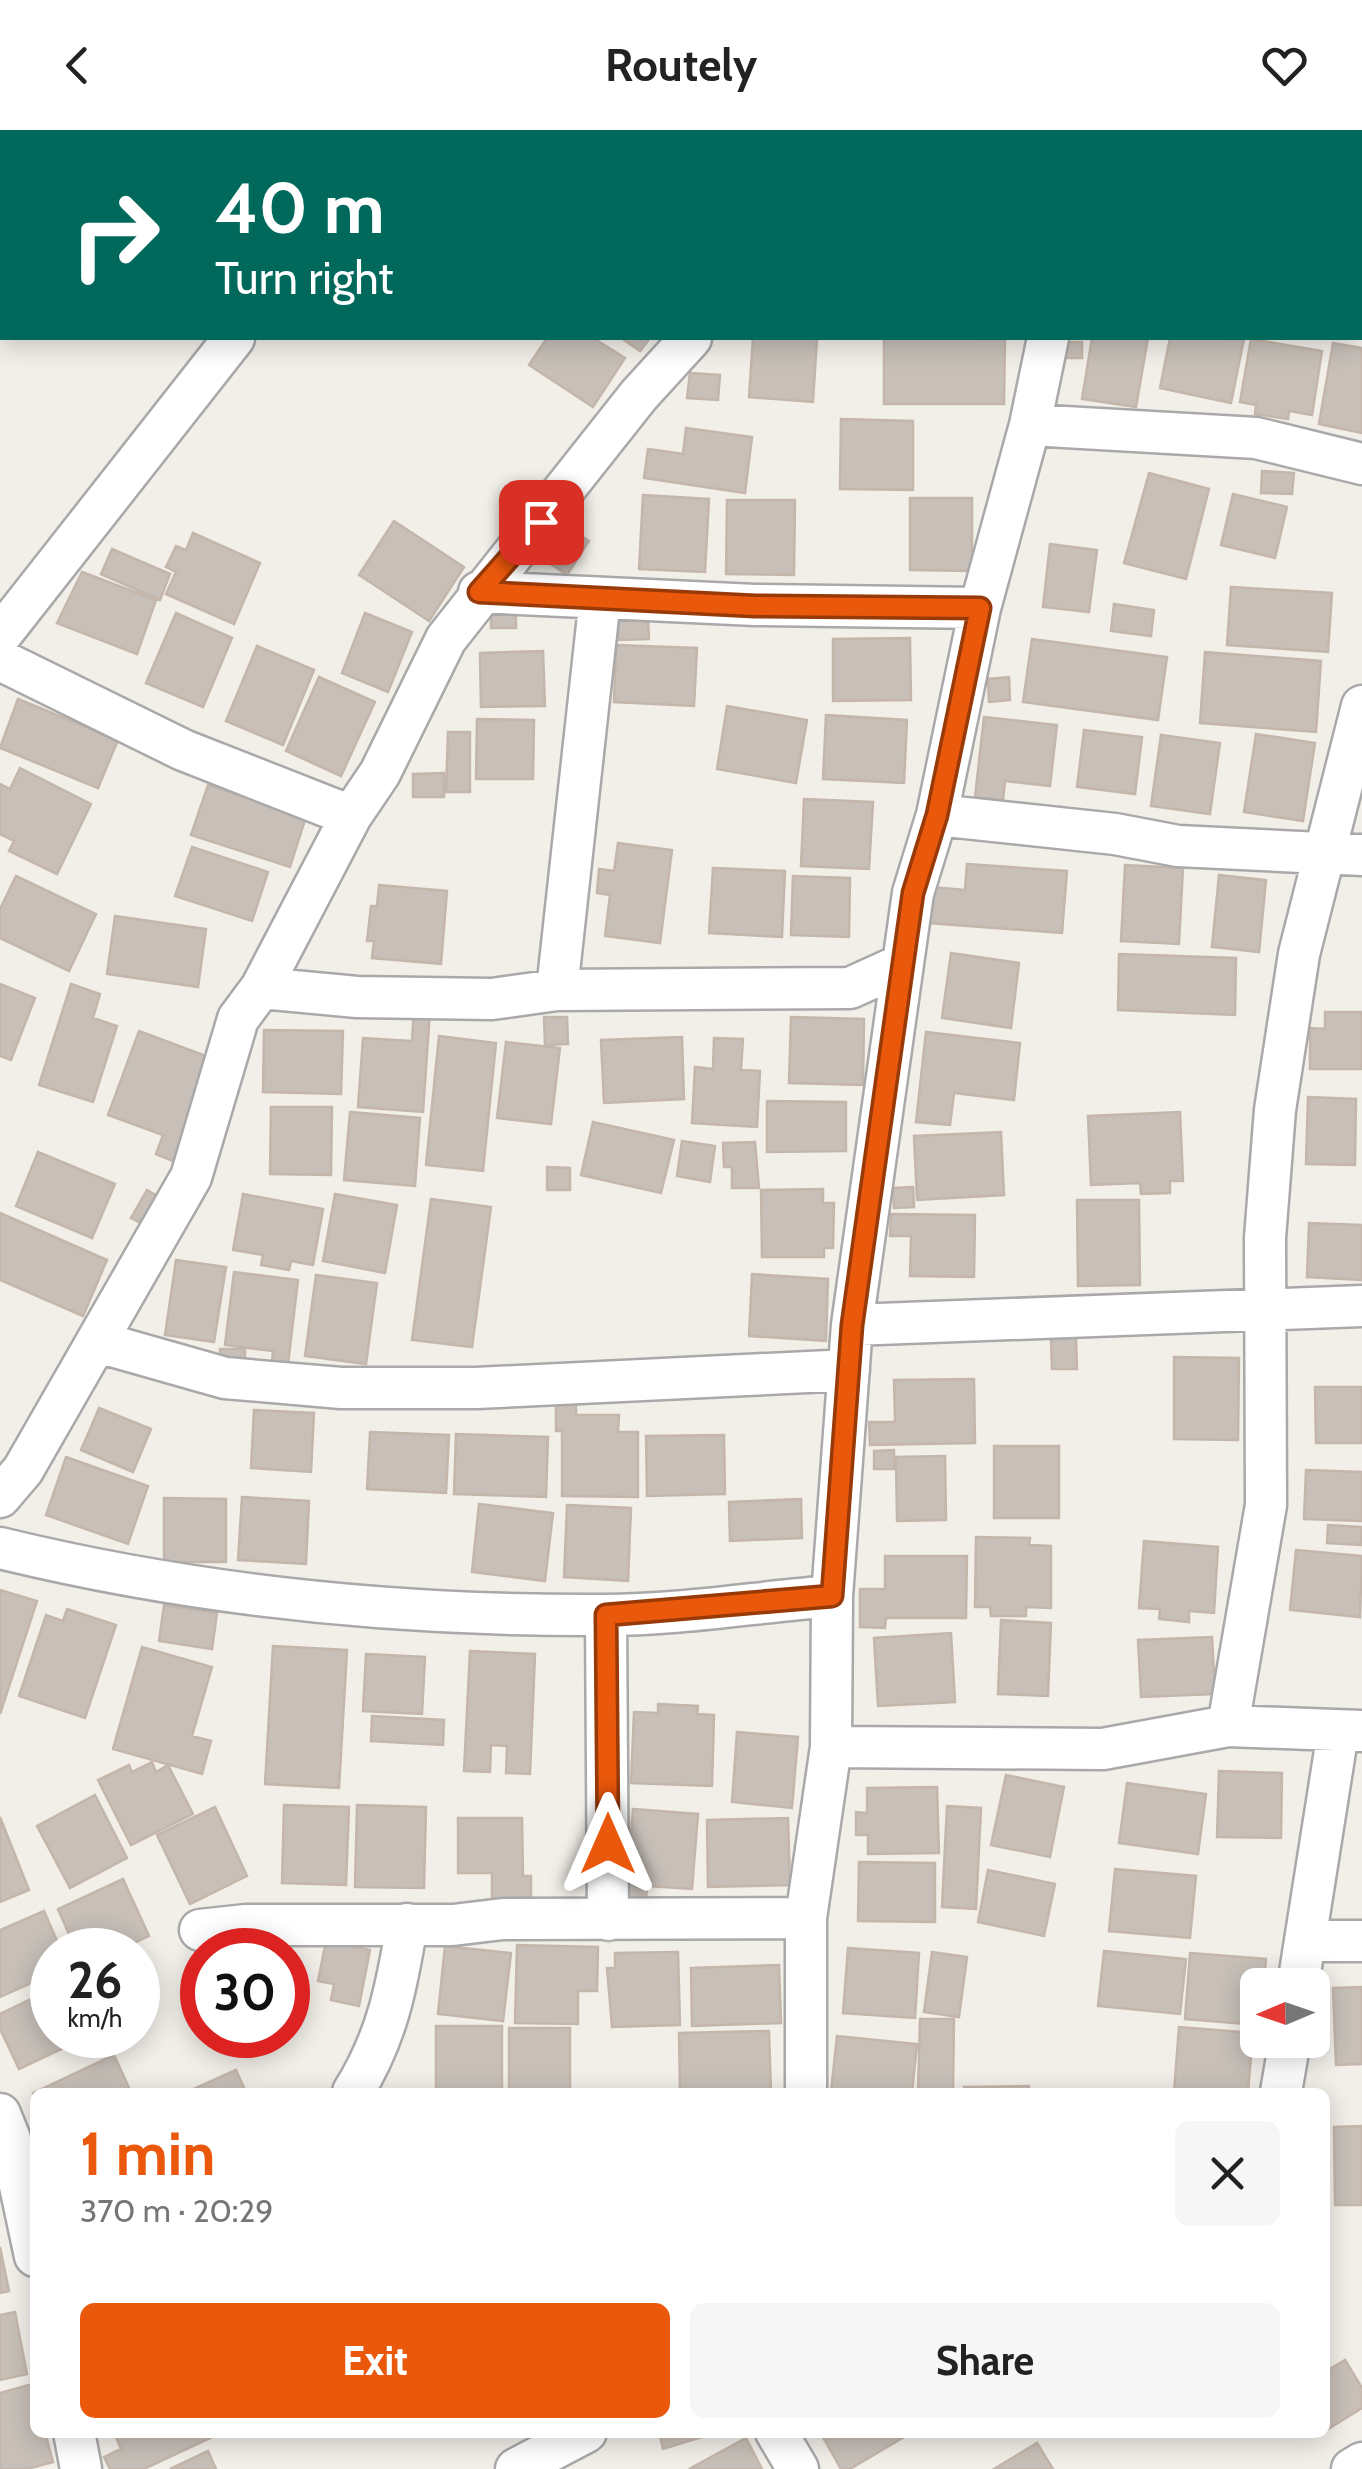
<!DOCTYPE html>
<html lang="en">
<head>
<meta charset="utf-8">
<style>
  body { margin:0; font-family:Cabin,sans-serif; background:#f6f6f6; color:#222; height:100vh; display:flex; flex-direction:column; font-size:38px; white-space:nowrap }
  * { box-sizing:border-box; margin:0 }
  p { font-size:32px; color:#767676 }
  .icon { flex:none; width:55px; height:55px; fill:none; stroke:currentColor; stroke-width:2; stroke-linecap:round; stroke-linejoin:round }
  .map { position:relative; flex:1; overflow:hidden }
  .panel { position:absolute; left:30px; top:1958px; width:1300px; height:350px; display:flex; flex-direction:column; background:#fff; border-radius:15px; box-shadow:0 5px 25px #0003 }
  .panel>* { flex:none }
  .top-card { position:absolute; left:0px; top:0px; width:1362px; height:210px; box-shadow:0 5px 25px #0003; background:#00695c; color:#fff; overflow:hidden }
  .needle { width:65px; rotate:268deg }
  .tools { position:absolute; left:1240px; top:1838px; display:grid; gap:20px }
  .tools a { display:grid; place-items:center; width:90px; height:90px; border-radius:15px; background:#fff; box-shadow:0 5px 25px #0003; font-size:50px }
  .speed { position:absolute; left:30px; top:1798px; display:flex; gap:20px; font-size:50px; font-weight:700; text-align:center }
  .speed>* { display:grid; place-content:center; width:130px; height:130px; border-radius:50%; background:#fff; box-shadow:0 5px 25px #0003; line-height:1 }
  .speed small { font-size:25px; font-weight:400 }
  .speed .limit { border:15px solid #d22; background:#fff; color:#111 }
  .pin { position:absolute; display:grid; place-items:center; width:85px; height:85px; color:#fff; margin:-42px; border-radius:20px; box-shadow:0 5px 15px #0006 }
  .me { position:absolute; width:110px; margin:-55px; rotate:0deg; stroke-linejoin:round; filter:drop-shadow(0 0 8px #0008) }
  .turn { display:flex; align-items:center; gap:35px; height:210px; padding:0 50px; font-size:45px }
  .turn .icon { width:130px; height:130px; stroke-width:2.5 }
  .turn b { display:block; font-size:70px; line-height:85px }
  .round { display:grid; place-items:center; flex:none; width:105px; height:105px; border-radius:15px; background:#f6f6f6 }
  .summary { display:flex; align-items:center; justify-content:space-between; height:170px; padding:0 50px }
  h1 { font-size:60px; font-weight:700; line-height:75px; color:#ea580c }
  .cta { display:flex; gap:20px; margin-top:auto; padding:20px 50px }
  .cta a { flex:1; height:115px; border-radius:15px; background:#ea580c; color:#fff; font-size:40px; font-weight:700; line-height:115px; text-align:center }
  .cta a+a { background:#f6f6f6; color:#222 }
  header { display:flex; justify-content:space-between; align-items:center; height:130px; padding:0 50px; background:#fff; font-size:45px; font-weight:700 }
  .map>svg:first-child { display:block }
  .building { fill:#c7bfb8; stroke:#c4b6ab; stroke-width:2.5 }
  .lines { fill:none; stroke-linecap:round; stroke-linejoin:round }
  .minor-casing { stroke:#a9a9a9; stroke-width:45 }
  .minor { stroke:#fff; stroke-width:40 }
  .route-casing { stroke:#983908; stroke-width:25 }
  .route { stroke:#ea580c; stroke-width:18 }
</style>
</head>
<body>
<header><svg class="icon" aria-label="back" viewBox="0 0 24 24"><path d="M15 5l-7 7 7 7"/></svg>Routely<svg class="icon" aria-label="heart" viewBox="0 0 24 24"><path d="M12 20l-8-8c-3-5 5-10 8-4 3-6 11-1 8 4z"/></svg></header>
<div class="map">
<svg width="1362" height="2339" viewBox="0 0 1362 2339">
  <rect width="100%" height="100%" fill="#f2efe9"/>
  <path class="building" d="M164,0h76l-78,2z
    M547,208h46l32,20 -32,49 -64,-42z
    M621,208h29l-10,13z
    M753,208h64l-4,64 -64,-5z
    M884,208l121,1 -1,65h-120z
    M1092,208h56l-12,69 -54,-8z
    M1170,208l74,1 -13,64 -71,-15z
    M1251,209l71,12 -10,64 -23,-4 -1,8 -33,-5 1,-9 -16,-3z
    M1061,212h21v16h-21z
    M1333,213l29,5v85l-43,-9z
    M690,243l30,2 -2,25 -31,-2z
    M841,289l72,2v69l-73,-1z
    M686,298l66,9 -7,56 -101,-15 4,-29 35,5z
    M1262,341l32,2 -2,21 -31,-1z
    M1149,343l60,16 -23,90 -62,-16z
    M1233,364l54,13 -12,51 -54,-13z
    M643,365l66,4 -4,73 -66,-3z
    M910,368h62v73l-62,-1z
    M727,370h68l-1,75 -68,-1z
    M394,391l70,46 -35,54 -70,-46z
    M563,395l26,16 -22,34 -25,-17z
    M193,403l67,30 -26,61 -68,-30 10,-22 -10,-5 10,-21 10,4z
    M1050,414l47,6 -8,62 -46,-5z
    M112,419l58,25 -10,26 -59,-26z
    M82,442l74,28 -19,54 -80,-31z
    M1231,457l101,6 -4,59 -101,-7z
    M1114,474l40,6 -3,26 -40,-5z
    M491,477l25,1v20h-25z
    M176,483l56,25 -29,69 -57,-24z
    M365,483l47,19 -24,60 -46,-19z
    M648,487l1,22 -31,1 -1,-22z
    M910,508l1,62 -78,1v-62z
    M1032,509l135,18 -9,63 -135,-18z
    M616,515l81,3 -3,58 -80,-4z
    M257,516l57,24 -31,75 -57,-24z
    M543,521l2,55 -64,1 -1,-54z
    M1205,522l116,9 -5,71 -116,-9z
    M319,547l56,25 -34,74 -55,-25z
    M1009,547l1,23 -21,2 -1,-23z
    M18,569l100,41 -20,48 -98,-40z
    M727,576l80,14 -11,63 -79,-14z
    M826,585l81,5 -3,63 -81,-4z
    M984,587l73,8 -7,61 -45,-5 -2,19 -28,-3z
    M477,589l57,1 -1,59h-57z
    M1084,600l58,7 -7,57 -58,-7z
    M448,602h22v60h-24z
    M1256,604l59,9 -12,78 -59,-9z
    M1161,605l59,8 -10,71 -59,-8z
    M20,638l71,36 -34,70 -48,-23 5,-10 -14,-7v-50l10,5z
    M444,643v24h-31v-23z
    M208,655l98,32 -16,50 -99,-32z
    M804,669l69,3 -4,67 -68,-3z
    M618,713l54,7 -12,93 -55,-7 5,-41 -13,-2 2,-24 15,2z
    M192,717l76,25 -16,49 -77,-25z
    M967,734l100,7 -5,62 -133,-10 3,-36 33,3z
    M1125,735l58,3 -4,76 -58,-3z
    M713,738l72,3 -3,66 -73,-4z
    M1219,745l47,5 -7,72 -47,-5z
    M16,746l80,38 -27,57 -69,-33v-29z
    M793,746l57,2 -1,59 -58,-2z
    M379,755l68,6 -6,73 -69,-6 2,-17h-7l4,-35h6z
    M115,786l91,13 -8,58 -91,-13z
    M951,823l68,10 -8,65 -69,-10z
    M1119,824l117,4 -1,57 -117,-5z
    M0,854l35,14 -24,62 -11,-4z
    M71,854l29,10 -7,24 24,8 -24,76 -54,-17z
    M414,879l16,2 -7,101 -65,-5 5,-69 49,3z
    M1325,882h37v57h-52v-41l15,1z
    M544,887h23l1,27 -23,1z
    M791,887l73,2 -1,66 -74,-2z
    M264,900l79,1 -2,63 -78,-2z
    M139,901l75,28 -29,107 -29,-12 7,-19 -55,-20z
    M926,902l94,11 -6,57 -60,-7 -4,32 -34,-3z
    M439,906l57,7 -13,128 -57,-6z
    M682,907l2,62 -80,4 -3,-63z
    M714,908l29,1 -2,31 19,1 -3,56 -65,-4 3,-56 18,2z
    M506,912l54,6 -9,76 -54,-6z
    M1308,967l48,2 -1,66 -49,-1z
    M767,971l79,1v49l-79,1z
    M271,977h61l-1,68 -61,-1z
    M350,982l70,6 -5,68 -71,-6z
    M1180,982l3,69h-13v12l-29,1 -1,-11 -49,2 -3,-69z
    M593,992l81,18 -13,53 -80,-18z
    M1001,1002l3,63 -87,5 -3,-64z
    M682,1011l33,5 -5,36 -33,-6z
    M755,1012l4,46h-27v-21h-8l-1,-24z
    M38,1022l77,32 -23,54 -76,-32z
    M547,1037l23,1v22h-23z
    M913,1057l1,20 -20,1 -1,-20z
    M823,1059v14h11l-1,45h-9v9h-62l-1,-67z
    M147,1060l14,8 -16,27 -14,-7z
    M243,1064l80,15 -10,56 -22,-4 -2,9 -28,-5 2,-10 -30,-5z
    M335,1064l62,11 -12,68 -62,-12z
    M431,1069l60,8 -19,140 -60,-7z
    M1077,1070h62l1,85 -62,1z
    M0,1083l107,47 -24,56 -83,-36z
    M891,1084l84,1 -1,62 -64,-1 1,-40h-21z
    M1309,1093l53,2v55l-55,-3z
    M176,1130l50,7 -12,75 -49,-7z
    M234,1142l64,8 -10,84 -16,-2 1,-11 -48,-6z
    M752,1144l76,5 -2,62 -77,-5z
    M316,1145l61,8 -11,81 -61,-8z
    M1076,1208l1,31h-25l-1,-30z
    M220,1219h25v16l-25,1z
    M1174,1227l65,1 -1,82 -64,-1z
    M974,1249l1,64 -105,2 -1,-23h26l-1,-42z
    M1315,1257h47v56h-46z
    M556,1273h20v12h43l-1,17h20v65l-76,-1v-65h-6z
    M99,1278l52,21 -18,43 -52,-22z
    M254,1280l60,3 -3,59 -60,-4z
    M370,1302l79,3 -3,58 -79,-4z
    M456,1304l92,3 -2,60 -92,-3z
    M724,1305l1,59 -78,2 -1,-60z
    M994,1316h65v72h-65z
    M894,1320v19h-20v-18z
    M945,1326l1,64 -49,1 -1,-64z
    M66,1327l82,29 -20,58 -82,-29z
    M1306,1340l56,2v49l-58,-2z
    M242,1367l67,4 -3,63 -68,-4z
    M164,1368l62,1v63h-62z
    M801,1369l1,39 -72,3 -1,-39z
    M479,1374l74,9 -8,68 -73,-9z
    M567,1375l64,3 -3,73 -64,-4z
    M1328,1395l34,2 -1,18 -34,-2z
    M976,1407l54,1 -1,7 22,1v62l-25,-1v9h-35l-1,-9h-15z
    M1144,1411l74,6 -4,66 -25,-2v11l-30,-3 1,-10 -21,-1z
    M1296,1420l66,6 -2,61 -70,-7z
    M885,1426h82l-1,62h-80l-1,10 -25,-1v-38h25z
    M0,1460l37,11 -37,113z
    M164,1475l53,8 -5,36 -53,-8z
    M67,1479l49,16 -31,93 -66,-22 27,-81 17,6z
    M1001,1490l50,3 -3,73 -50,-2z
    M951,1503l4,69 -77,4 -4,-68z
    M1212,1507l3,57 -74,3 -3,-57z
    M273,1516l74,4 -8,138 -74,-4z
    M142,1517l70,20 -20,69 19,5 -9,33 -89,-25z
    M470,1521l65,3 -5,120 -24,-1 1,-27 -16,-1 -1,27 -26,-1z
    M366,1524l59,3 -3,57 -59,-3z
    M658,1574l40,2 -1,8 17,1 -2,71 -81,-3 3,-71 24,1z
    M372,1586l72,4 -1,25 -72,-4z
    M737,1602l61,5 -6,71 -60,-6z
    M152,1632l4,10 12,-7 25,49 -62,31 -33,-65 31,-15 3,7z
    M1219,1641l63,2 -1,65 -64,-1z
    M1006,1645l58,12 -14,70 -59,-12z
    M1127,1653l79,11 -8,60 -79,-11z
    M937,1657l2,66 -71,1v-19h-12v-23l11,1v-25z
    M95,1665l32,63 -57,30 -33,-62z
    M284,1675l65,2 -3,78 -64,-2z
    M357,1675l69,2 -2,81 -69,-1z
    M947,1676l34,2 -5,101 -34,-2z
    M215,1677l32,69 -57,28 -33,-69z
    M633,1679l65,5 -6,75 -45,-3 -1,16 -20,-2z
    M0,1687l29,73 -29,12z
    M458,1688h64l1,58h8v23l-39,-1v-25h-34z
    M788,1688l2,67 -82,2 -1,-67z
    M859,1732l76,1v59l-77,-1z
    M1115,1739l81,7 -6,62 -81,-7z
    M988,1740l67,14 -11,52 -66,-14z
    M123,1749l26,57 -30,14h-43l-18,-41z
    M44,1781l17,39h-9v24l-52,23v-67z
    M326,1811l44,9 -11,56 -28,-6 3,-16 -16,-3z
    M517,1815l81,2 -1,44h-19v33l-63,-1z
    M445,1816l66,7 -8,68 -65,-7z
    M848,1818l71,5 -4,65 -72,-5z
    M1104,1821l82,8 -6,55 -82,-8z
    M678,1822l2,73 -68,2 -5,-59h8v-15z
    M932,1822l35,5 -8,60 -35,-5z
    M1190,1823l76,6 -2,26h-6v40l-73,-6z
    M779,1835l2,58 -89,3 -1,-58z
    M1362,1857v77l-26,1 -3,-77z
    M52,1859v46h39l-72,34 -19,-40v-15z
    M920,1889h34l-1,73h-35z
    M436,1896h66v66h-66z
    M1179,1897l74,6 -5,59h-74z
    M509,1898h61v64h-61z
    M769,1901l2,61h-91l-1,-59z
    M94,1905h22l2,8 -18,8z
    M837,1906l80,8 -5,48h-81z
    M114,1925l17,37h-96v5l-2,-4z
    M236,1940l10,22h-59z
    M1029,1956v6h-65v-5z
    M1362,1996v79h-27l-1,-78z
    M0,2117l9,44 -9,2z
    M15,2182l12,62 -27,6v-65z
    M1345,2230l17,28v20l-37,23v-59z
    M32,2254l3,48h10l8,30 -26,7h-27v-76z
    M114,2302h107v1l-77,36h-34l-6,-12 17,-8z
    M659,2302h59l-55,17z
    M820,2302h81l3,5 -54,32h-9z
    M746,2308l16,31h-73z
    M1037,2313l16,26h-59z
    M208,2321l8,18h-46z"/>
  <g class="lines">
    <defs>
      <path id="minor" d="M380,2l2,-2
        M881,2l3,-2
        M1093,2v-2
        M0,62h2
        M1030,295l226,13 106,26
        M479,462l276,13 225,3
        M0,506l234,-298
        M0,530l183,90 168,66
        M937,685l178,19 63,12 184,9
        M261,858l96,9 135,2 65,-9 293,-2 53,-24
        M557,860l43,-392
        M852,1195l510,-19
        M98,1212l127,36 116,10h135l373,-18
        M0,1367l23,-27 168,-293 47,-158 23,-31 90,-172 29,-43 66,-134 193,-244 52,-57
        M0,1418c197,48 401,68 604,67 76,0 153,-13 228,-19
        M606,1485l2,305
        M1228,1596l38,-221 -1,-267 10,-128 24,-156 63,-248
        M831,1617l272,2 125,-23 134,5
        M200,1800l46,-5h207l50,-6 303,-1
        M1306,1811h56
        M1298,1855l40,-253
        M353,1962c34,-54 44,-106 54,-168
        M806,1962v-174l25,-171 1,-151 20,-271 61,-432 24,-78 43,-207 50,-183 18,-87
        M1281,1962l9,-52
        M0,1984l10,25 25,117
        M74,2302l7,37
        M776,2302l22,37
        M516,2339l70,-37
        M1352,2339l10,-6"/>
    </defs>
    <use href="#minor" class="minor-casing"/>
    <use href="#minor" class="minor"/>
  </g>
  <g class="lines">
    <defs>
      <path id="route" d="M541,392l-62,70 276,14 225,2 -43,207 -24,78 -5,35 -56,397 -20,271 -226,19 2,229"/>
    </defs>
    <use href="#route" class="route-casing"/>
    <use href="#route" class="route"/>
  </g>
</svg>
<div class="tools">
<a><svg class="needle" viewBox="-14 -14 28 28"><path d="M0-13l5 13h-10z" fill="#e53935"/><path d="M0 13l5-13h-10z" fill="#767676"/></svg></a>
</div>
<div class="speed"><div>26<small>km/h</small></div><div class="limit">30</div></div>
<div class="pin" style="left:541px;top:392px;background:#d93025"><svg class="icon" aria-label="arrive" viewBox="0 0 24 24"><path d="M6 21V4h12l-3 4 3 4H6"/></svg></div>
<svg class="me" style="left:608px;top:1714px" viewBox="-20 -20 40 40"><path d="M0-17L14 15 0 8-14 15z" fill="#ea580c" stroke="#fff" stroke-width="4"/></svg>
<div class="top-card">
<div class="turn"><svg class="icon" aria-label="right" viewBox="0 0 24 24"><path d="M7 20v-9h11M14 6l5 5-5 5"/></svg><div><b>40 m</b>Turn right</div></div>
</div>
<section class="panel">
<div class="summary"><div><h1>1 min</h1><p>370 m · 20:29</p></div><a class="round"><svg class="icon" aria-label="close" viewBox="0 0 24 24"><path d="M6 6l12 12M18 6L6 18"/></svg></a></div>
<div class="cta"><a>Exit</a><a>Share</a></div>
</section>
</div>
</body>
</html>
